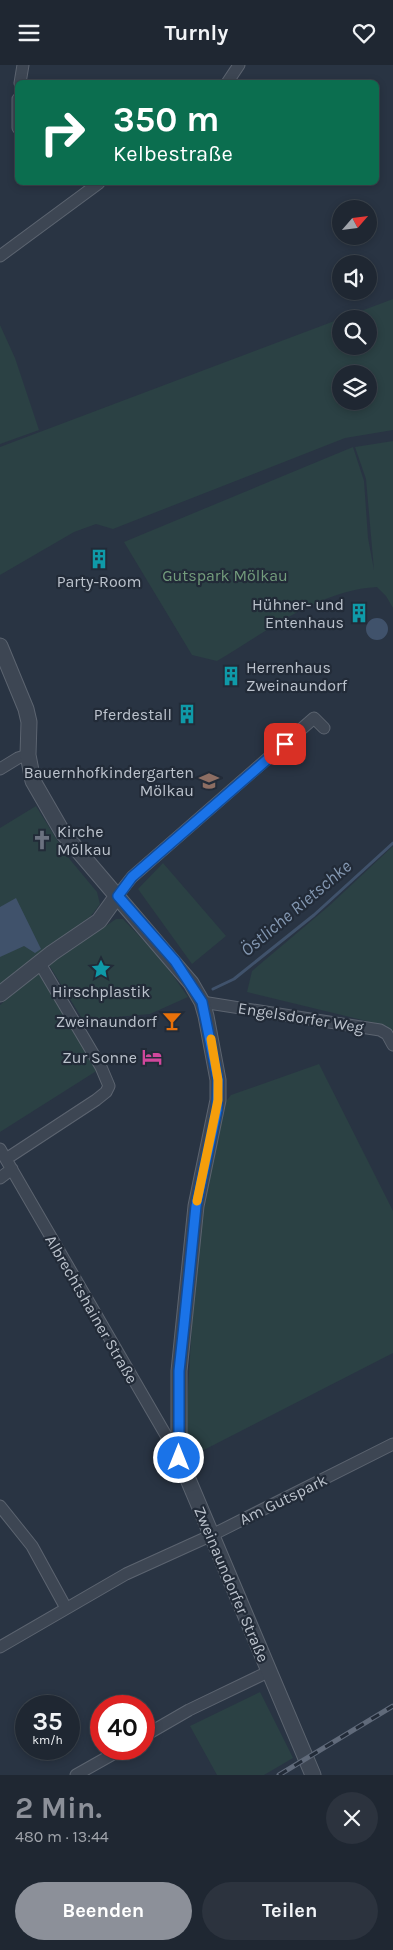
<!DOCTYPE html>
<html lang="de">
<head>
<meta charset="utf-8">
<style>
  body { margin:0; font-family:Karla,sans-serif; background:#2c333e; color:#f1f3f6; height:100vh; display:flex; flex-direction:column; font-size:19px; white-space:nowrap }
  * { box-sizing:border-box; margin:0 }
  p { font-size:16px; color:#a1a5ac }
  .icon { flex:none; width:28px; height:28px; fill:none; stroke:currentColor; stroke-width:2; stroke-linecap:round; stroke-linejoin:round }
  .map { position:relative; height:1710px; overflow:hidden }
  .panel { display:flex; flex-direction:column; background:#1f2732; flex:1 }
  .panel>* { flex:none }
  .banner { position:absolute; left:15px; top:15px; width:364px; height:105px; border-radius:8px; box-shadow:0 2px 8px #0003,0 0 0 1px #3c444d; background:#0b6e4f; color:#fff; overflow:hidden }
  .needle { width:32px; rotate:62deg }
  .fabs { position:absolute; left:332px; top:135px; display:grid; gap:10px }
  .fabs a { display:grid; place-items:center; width:45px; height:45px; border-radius:50%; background:#1f2732; box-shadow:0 2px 8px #0003,0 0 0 1px #3c444d; font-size:25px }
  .speed { position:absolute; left:15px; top:1630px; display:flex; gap:10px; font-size:25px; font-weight:700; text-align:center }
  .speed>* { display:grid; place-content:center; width:65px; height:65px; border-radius:50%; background:#1f2732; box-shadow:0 2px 8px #0003,0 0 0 1px #3c444d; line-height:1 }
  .speed small { font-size:12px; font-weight:400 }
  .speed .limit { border:8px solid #d22; background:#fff; color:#111 }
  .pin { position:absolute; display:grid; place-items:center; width:42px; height:42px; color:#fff; margin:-21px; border-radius:10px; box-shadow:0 2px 8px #0006 }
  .me { position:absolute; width:55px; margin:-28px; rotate:0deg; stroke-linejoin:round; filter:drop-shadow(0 0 4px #0008) }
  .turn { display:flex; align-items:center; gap:18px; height:105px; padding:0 15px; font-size:22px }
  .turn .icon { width:65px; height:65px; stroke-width:2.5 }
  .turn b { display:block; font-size:35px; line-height:42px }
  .round { display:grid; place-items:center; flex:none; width:52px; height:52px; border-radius:26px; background:#2c333e }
  .overview { display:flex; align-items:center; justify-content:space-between; height:85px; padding:0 15px }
  h1 { font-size:30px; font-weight:700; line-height:38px; color:#8c9099 }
  .button { display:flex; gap:10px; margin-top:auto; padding:10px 15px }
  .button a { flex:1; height:58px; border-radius:30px; background:#8c9099; color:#fff; font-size:20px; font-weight:700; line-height:58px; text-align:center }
  .button a+a { background:#2c333e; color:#f1f3f6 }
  header { display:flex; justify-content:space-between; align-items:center; height:65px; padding:0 15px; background:#1f2732; font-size:22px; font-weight:700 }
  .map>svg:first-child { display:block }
  .green { fill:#2b4144; fill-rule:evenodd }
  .water { fill:#40526b }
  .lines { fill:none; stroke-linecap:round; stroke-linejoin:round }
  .stream { stroke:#40526b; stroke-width:3 }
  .minor-casing { stroke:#5c6470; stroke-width:13 }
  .tertiary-casing { stroke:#5c6470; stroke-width:17 }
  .minor { stroke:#3d4653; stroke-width:11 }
  .tertiary { stroke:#3d4653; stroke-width:15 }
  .rail-casing { stroke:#606a7a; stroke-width:5 }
  .rail { stroke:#222b38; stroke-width:3; stroke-dasharray:9; stroke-linecap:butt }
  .route-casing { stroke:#114b97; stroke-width:12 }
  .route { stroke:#1a73e8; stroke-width:9 }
  .slow { stroke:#f59e0b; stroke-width:9 }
  .labels { text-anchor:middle; stroke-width:4.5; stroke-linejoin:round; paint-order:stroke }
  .park-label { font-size:16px; fill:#739c7c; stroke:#222b38 }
  .poi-label { font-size:16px; fill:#bbc2cc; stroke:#222b38; text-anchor:end }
  .street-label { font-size:16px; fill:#bbc2cc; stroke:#222b38 }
  .water-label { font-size:18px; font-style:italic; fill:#8498b2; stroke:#222b38 }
</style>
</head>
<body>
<header><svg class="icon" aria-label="menu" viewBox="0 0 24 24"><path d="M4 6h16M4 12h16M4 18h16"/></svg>Turnly<svg class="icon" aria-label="heart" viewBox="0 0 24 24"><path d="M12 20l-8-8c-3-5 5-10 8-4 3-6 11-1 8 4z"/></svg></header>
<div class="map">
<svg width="393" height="1710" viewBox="0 0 393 1710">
  <rect width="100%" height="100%" fill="#293443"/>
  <path class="green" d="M393,234v131l-48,8 -232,91 -17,-5 -22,8 -74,43v-128zM341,254h28v27h-28zM341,309h28v27h-28z
    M0,260l15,33 24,72 -39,14z
    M393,376v167l-7,-12 -9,-9c-58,3 -111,45 -160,74l-25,-6 -68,-113 229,-95 11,34 4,57 6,32 -8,-91 -11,-32z
    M36,741l31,50 30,36 3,12 -9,12 -43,31 -48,40v-159z
    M393,781v192l-6,-12 -140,-34 5,-21 77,-65z
    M163,798l63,73 -34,28 -54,-75z
    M116,854h7l39,41 26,37 -38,17 -67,6 -34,-55z
    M41,905l57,100 -98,62v-127z
    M319,999l74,147v142l-195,100h-9l-4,-13 14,-234 24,-101 8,-10z
    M260,1627l33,66 -29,17h-47l-27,-49z"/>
  <path class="water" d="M366 564a11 11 0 1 1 22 0a11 11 0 1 1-22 0Z
    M16,833l25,51 -6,4 -11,-7 -24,11v-50z"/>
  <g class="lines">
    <path class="stream" d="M213,924l21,-10 80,-64 79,-72"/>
    <defs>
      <path id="minor" d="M20,18l3,-18
        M227,18l12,-18
        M18,34v29
        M0,191l99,-73
        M0,704l18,-11 10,-3
        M117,831l15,-19 182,-159 10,10
        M202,937l178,28 7,4 6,11
        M0,1084l178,307
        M6,1094l90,-59 10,-8 3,-6 -8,-19 -62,-105
        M0,1113l12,-9
        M0,1441l32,40 34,62
        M0,1582l126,-73 86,-39 181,-91
        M144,1671l45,-26 81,-39
        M76,1710l46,-26"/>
      <path id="tertiary" d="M0,581l26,63 3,13 -1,33 5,26 30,52 128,150 11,19 4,14 12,64v20l-22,106 -17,165v87l134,317
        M0,929l52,-41 47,-32 18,-25"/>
    </defs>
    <use href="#minor" class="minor-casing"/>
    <use href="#tertiary" class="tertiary-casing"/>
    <use href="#minor" class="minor"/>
    <use href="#tertiary" class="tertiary"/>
    <defs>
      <path id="rail" d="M279,1710l114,-69"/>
    </defs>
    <use href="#rail" class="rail-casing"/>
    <use href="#rail" class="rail"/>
  </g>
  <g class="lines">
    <defs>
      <path id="route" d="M179,1393v-87l5,-46 12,-119 21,-96 1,-30 -16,-78 -27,-41 -57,-65 14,-19 153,-133"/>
    </defs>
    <use href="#route" class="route-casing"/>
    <use href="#route" class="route"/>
    <path class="slow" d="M197,1136l21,-101v-20l-7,-41"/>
  </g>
  <defs>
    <symbol id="building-bare" viewBox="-9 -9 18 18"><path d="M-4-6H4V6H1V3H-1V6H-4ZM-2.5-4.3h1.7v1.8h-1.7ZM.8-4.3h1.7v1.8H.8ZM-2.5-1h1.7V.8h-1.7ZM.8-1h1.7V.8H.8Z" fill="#0f9aa8" stroke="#222b38" stroke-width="2.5" paint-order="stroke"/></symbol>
    <symbol id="school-bare" viewBox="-9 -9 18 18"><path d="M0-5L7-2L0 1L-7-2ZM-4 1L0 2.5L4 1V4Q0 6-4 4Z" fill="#8d6e63" stroke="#222b38" stroke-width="2.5" paint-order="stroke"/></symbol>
    <symbol id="church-bare" viewBox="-9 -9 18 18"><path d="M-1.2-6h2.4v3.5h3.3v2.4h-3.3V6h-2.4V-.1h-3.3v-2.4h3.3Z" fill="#6b7280" stroke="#222b38" stroke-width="2.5" paint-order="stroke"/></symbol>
    <symbol id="sight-bare" viewBox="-9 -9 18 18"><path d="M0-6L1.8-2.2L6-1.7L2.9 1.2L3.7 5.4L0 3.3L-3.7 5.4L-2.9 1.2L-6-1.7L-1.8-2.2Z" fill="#0f9aa8" stroke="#222b38" stroke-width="2.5" paint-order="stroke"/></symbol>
    <symbol id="bar-bare" viewBox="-9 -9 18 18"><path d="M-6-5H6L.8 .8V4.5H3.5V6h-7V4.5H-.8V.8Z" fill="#e8710a" stroke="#222b38" stroke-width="2.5" paint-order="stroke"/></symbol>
    <symbol id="hotel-bare" viewBox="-9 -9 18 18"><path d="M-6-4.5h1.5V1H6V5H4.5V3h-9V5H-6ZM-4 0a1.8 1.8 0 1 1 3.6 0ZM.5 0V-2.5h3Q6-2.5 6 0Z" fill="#d1479c" stroke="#222b38" stroke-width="2.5" paint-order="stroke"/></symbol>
  </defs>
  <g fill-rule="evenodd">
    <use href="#building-bare" x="85" y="480" width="28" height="28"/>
    <use href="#building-bare" x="345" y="534" width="28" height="28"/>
    <use href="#building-bare" x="217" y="597" width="28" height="28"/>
    <use href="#building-bare" x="173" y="635" width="28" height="28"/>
    <use href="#school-bare" x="195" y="702" width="28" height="28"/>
    <use href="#church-bare" x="28" y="761" width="28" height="28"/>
    <use href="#sight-bare" x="87" y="890" width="28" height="28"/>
    <use href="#bar-bare" x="158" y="942" width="28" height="28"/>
    <use href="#hotel-bare" x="138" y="978" width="28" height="28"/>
  </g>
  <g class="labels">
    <g class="park-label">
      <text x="225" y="516">Gutspark Mölkau</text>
    </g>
    <g class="poi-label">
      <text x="99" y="522" text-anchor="middle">Party-Room</text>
      <text x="344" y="545">Hühner- und<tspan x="344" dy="18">Entenhaus</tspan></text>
      <text x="246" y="608" text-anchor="start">Herrenhaus<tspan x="246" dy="18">Zweinaundorf</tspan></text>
      <text x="172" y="655">Pferdestall</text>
      <text x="194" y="713">Bauernhofkindergarten<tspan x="194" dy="18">Mölkau</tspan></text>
      <text x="57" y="772" text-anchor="start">Kirche<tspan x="57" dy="18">Mölkau</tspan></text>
      <text x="101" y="932" text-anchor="middle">Hirschplastik</text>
      <text x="157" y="962">Zweinaundorf</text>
      <text x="137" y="998">Zur Sonne</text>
    </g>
    <g class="street-label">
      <text transform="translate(301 952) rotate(9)" y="6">Engelsdorfer Weg</text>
      <text transform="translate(92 1244) rotate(60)" y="6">Albrechtshainer Straße</text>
      <text transform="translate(283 1434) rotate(-26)" y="6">Am Gutspark</text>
      <text transform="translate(232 1519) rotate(67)" y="6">Zweinaundorfer Straße</text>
    </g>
    <g class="water-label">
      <text transform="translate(296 843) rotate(-40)" y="6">Östliche Rietschke</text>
    </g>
  </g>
</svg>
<div class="fabs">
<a><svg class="needle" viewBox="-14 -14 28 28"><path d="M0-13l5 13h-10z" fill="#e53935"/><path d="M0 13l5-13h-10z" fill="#a1a5ac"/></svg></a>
<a><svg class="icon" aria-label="sound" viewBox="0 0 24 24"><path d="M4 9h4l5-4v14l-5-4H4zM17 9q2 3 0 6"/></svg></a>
<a><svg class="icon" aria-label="search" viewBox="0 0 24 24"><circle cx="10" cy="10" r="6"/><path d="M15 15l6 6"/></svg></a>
<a><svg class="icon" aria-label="layers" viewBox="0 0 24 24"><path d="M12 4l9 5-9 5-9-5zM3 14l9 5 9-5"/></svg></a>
</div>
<div class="speed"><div>35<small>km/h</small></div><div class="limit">40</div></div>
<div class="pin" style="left:285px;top:679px;background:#d93025"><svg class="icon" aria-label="arrive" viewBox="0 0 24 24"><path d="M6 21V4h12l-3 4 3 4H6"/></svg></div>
<svg class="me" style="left:179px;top:1393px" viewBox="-20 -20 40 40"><circle r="17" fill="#1a73e8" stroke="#fff" stroke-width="3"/><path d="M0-11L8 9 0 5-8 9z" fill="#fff"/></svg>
<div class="banner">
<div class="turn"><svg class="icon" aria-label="right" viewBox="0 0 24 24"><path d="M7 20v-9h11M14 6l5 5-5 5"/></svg><div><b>350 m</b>Kelbestraße</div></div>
</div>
</div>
<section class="panel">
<div class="overview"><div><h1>2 Min.</h1><p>480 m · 13:44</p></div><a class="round"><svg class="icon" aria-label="close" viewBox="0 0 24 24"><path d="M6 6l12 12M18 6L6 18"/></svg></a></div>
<div class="button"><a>Beenden</a><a>Teilen</a></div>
</section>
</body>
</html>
